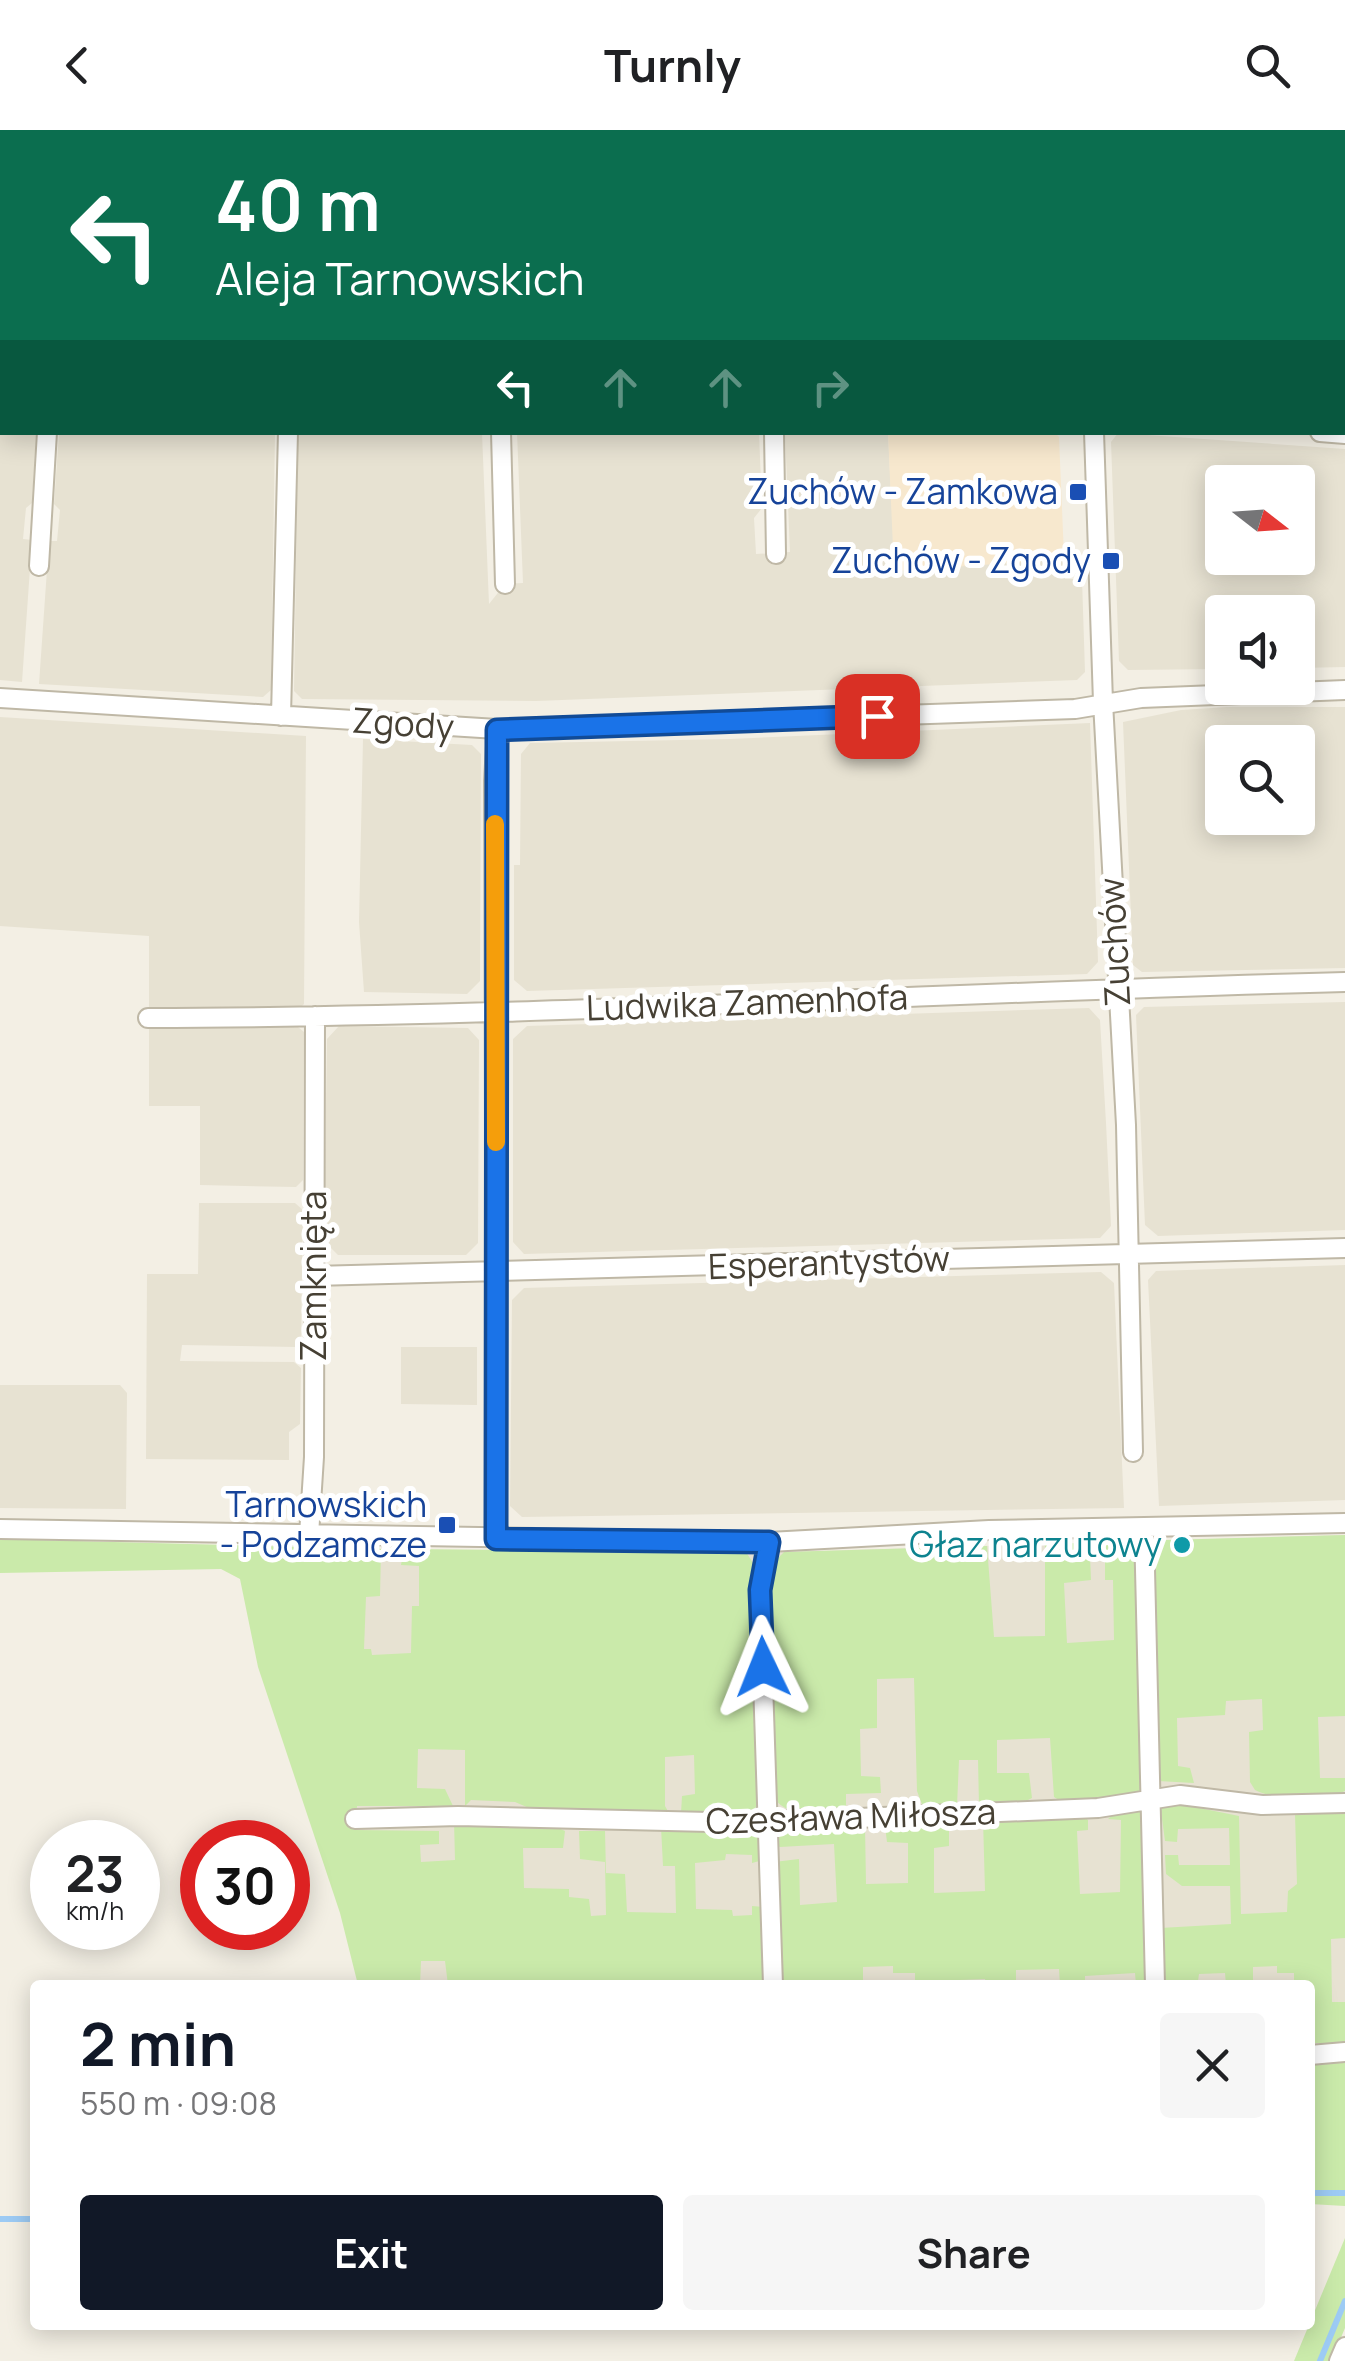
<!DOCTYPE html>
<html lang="en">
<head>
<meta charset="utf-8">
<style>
  body { margin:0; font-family:Manrope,sans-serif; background:#f6f6f6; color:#202124; height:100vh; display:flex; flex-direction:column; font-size:38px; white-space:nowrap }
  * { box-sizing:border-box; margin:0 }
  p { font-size:32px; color:#757577 }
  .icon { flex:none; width:55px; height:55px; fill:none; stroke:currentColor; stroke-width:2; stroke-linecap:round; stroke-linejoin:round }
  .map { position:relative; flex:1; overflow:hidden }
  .sheet { position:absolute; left:30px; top:1850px; width:1285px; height:350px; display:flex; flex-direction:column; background:#fff; border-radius:10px; box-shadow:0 5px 25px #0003 }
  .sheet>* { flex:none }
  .guide { position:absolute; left:0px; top:0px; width:1345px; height:305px; box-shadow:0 5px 25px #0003; background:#0b6e4f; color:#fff; overflow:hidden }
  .needle { width:65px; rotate:107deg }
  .controls { position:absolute; left:1205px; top:335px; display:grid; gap:20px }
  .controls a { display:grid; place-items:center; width:110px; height:110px; border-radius:10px; background:#fff; box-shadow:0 5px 25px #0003; font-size:50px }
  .speed { position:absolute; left:30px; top:1690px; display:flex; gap:20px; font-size:50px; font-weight:700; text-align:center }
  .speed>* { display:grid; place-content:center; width:130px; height:130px; border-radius:50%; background:#fff; box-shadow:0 5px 25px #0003; line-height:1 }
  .speed small { font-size:25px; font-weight:400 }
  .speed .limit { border:15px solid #d22; background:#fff; color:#111 }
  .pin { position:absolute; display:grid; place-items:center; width:85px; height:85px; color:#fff; margin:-42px; border-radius:20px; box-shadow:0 5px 15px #0006 }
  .me { position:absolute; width:110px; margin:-55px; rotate:358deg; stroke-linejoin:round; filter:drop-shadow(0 0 8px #0008) }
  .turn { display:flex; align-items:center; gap:35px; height:210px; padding:0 50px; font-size:45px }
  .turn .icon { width:130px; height:130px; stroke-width:2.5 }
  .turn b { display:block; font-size:70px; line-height:85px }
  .lanes { display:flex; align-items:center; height:95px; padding:0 50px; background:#0003; justify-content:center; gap:50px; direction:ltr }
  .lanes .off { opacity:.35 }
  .round { display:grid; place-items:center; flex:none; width:105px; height:105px; border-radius:10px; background:#f6f6f6 }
  .head { display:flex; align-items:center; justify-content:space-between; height:170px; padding:0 50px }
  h1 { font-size:60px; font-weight:700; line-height:75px; color:#111827 }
  .button { display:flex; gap:20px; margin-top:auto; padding:20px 50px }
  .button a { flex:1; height:115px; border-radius:10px; background:#111827; color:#fff; font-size:40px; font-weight:700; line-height:115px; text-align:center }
  .button a+a { background:#f6f6f6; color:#202124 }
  header { display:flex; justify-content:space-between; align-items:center; height:130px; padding:0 50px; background:#fff; font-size:45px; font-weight:700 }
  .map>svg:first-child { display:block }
  .residential { fill:#e7e2d2; fill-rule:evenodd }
  .commercial { fill:#f7e8ce }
  .green { fill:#caeaaa }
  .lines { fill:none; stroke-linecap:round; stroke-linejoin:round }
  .stream { stroke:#9dcbf4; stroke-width:6 }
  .street-casing { stroke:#bfb8a6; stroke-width:22 }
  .street { stroke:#fff; stroke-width:18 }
  .route-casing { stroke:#114b97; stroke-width:25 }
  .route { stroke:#1a73e8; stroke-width:18 }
  .slow { stroke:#f59e0b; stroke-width:18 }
  .transit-dot { fill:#1a4fb4; stroke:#fff; stroke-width:4 }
  .culture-dot { fill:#0f9aa8; stroke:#fff; stroke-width:4 }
  .labels { text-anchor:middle; stroke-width:10; stroke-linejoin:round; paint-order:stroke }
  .transit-label { font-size:35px; fill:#164399; stroke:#fff; text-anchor:end }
  .street-label { font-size:35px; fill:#464034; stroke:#fff }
  .culture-label { font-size:35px; fill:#0d838f; stroke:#fff; text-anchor:end }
</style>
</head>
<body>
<header><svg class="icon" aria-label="back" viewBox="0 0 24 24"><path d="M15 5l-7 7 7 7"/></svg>Turnly<svg class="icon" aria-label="search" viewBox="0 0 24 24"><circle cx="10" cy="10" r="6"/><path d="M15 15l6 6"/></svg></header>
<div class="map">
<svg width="1345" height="2231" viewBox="0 0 1345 2231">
  <rect width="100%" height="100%" fill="#f3efe4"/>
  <path class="residential" d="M0,266l2,36 34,1 -4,70 -6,5 -3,31 9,1 -10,142 -22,-2z
    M517,302l242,1 3,75 -8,10 2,36 34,-2 -5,-119h103l7,137 169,-14 1,23h17l3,93 -8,8 -541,21 -234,-2 -8,-8 4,-258h184l7,171 16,-20 18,-1z
    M59,303h216l-4,257 -8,7 -224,-13 10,-143h8l3,-31 -6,-6z
    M1118,303l227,16v218l-47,1v-56h-76v57l-94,1 -9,-9 -8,-219zM1222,352h76v76h-76z
    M1227,577h118v261l-203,4 -9,-7 -10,-243 58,-12zM1222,612h76v76h-76z
    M0,587l306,19 -2,268 -5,5 -150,-1v-72l-149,-10z
    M1090,593l8,239 -11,12 -560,17 -13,-11v-115h6l1,-111 9,-11 200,-4z
    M363,609l109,6 9,9 -1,227 -13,13 -103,-2 -5,-70z
    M1345,872v228l-187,6 -13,-11 -9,-210 8,-8z
    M1089,878l11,12 6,103 5,103 -11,12 -576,16 -11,-12v-203l14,-13z
    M149,896l149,1 6,5 -1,148 -7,7 -96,-2v-79h-51z
    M339,896l129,2 11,12 -1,203 -12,12h-128l-14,-14 3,-202z
    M199,1073h96l8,7 -2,129 -5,8 -114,-2 -2,16 114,1 7,6 -1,56 -11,8v28l-143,-1 1,-185h51z
    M1345,1135v235l-186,6 -11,-226 8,-9z
    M1101,1142l13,11 10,225 -602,9 -12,-11 2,-206 12,-12z
    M401,1217h76v58l-76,-1z
    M0,1255h120l7,8 -1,116 -126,-1z
    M1345,1405v649l-35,2v-201h-915l-39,-52 1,-385 132,4h295z"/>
  <path class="commercial" d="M888,303h167l4,4 5,119 -26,5 -144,10z"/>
  <path class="green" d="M1142,0h203v51l-3,-49h-200z
    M1345,1405v181l-27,1 2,61h25v13c-23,11 -67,10 -90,-1l-5,-8 -1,-50 14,-2 -1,-31 -36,2 -1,14 -48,3 1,48 12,2 4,15 -36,-2 -7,-226 5,-9 10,-6z
    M0,1409l381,10 -1,47 -14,1 -2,52h7l1,6 39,-2 1,-47h7v-40l-18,-1 3,-16 342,3 9,14 7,225 -4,14 -8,8h-69l1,-17 13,-2 -1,-39 -29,2v49l4,7 -140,-5 -14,-6 -44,-2 -6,6v-56l-47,-1 -1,39 28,1 8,17h-96l-1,24 83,1v13l-19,1 1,17 34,-2 -1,-39 102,6 9,4 -2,17h-40l1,40 45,1v8l20,2 2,17 15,-1 -1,-53 -25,-3 -1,-28h26l1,42 19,1 2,38 49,1 -1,-47h-12l-2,-39 92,-1 7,6 3,28 -11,3v-8l-26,-1 -1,6 -30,3 1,46 36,1 1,6 19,-1v-9l13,1 4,78h-321l-3,-24h-24l-1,24h-62l-18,-72 -82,-246 -18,-88 -19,-10 -221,4z
    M1105,1412h25l6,4 7,240 -7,8 -74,8 -8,-5 -4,-59 -53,2v33h32l3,25 -10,5 -43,2 -1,-45h-19l-2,46 -34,1 -6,-16 -3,-113 -37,1v49l-17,1 1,47 19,1 1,16 -35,1v16c-26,1 -57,10 -73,-13l-5,-117 2,-114 14,-14 203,-6 7,91 51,-1v-92l37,-1 8,13 1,24 -27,3 3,60 47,-3 -1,-60h-8z
    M1170,1672l69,14 2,98 46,-2 1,-21 9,-7 -2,-70 50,-3v127l-14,1 1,63h13v41h-35v-58h-16v-12h-17v-7l-24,1v18h-27l-1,-12 -26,1 -1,7 -37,4 -1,-57 71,-4 -1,-38h-48l-16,-12 -1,-19h13l1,10h51l-1,-37 -51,1 -1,13 -12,-1 -4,-30 3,-7z
    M1136,1679l7,4 6,172h-13l-1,-12 -50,3v9h-25l-1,-16 -43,1v15h-30l-1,-6 -50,2v4h-20v-12h-22v-7l-30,1v18h-85l-4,-123 25,-3 1,46 37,-3 -3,-58 -54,3 -4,-2 -1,-16 9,-4 81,1 1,58 42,-1v-40l-21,-1 -2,-16 64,-3v23l-15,2v45l51,-2 -2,-72 99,-4 6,5v10l-11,1 3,63 40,-2 1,-72 -13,-1 7,-6z
    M1345,1931v145l-35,-2v-142z
    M1345,2108v90l-14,33h-37z"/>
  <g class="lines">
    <path class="stream" d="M1310,2063h35
      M0,2089h35
      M1320,2231l25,-60"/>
    <defs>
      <path id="street" d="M0,250h2
        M501,302l4,152
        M774,302l2,122
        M1094,302l9,270 23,423 7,327
        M1320,302l25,2
        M39,436l8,-134
        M0,568l497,31 578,-20 66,-11 204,-8
        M281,586l7,-284
        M148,888c399,-1 798,-26 1197,-36
        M314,1146l1031,-28
        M1144,1398l11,457
        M0,1399l769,13 220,-12 356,-7
        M309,1405l5,-78 1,-441
        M496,1409l-2,-758 3,-52
        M769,1412l-9,49 13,394
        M355,1689l103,-3 252,6 148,-4 240,-10 82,-13 82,10 83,-2
        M1310,1925l35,-3
        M1339,2231l6,-14"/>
    </defs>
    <use href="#street" class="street-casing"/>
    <use href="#street" class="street"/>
  </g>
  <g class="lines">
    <defs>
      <path id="route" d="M763,1537l-3,-77 9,-48 -273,-3 1,-809 380,-14"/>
    </defs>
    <use href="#route" class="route-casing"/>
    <use href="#route" class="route"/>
    <path class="slow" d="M495,694l1,318"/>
  </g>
  <g class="transit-dot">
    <rect x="1068" y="352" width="20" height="20" rx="5"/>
    <rect x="1101" y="421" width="20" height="20" rx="5"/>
    <rect x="437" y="1385" width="20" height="20" rx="5"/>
  </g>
  <circle class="culture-dot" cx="1182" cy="1415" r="10"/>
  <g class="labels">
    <g class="transit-label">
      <text x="1058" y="374">Zuchów - Zamkowa</text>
      <text x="1091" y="443">Zuchów - Zgody</text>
      <text x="427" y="1387">Tarnowskich<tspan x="427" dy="40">- Podzamcze</tspan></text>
    </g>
    <g class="street-label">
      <text transform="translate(403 594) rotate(4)" y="12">Zgody</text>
      <text transform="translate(1115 812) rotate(-93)" y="12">Zuchów</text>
      <text transform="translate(747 873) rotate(-2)" y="12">Ludwika Zamenhofa</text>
      <text transform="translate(829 1133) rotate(-2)" y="12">Esperantystów</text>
      <text transform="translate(314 1146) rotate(-90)" y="12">Zamknięta</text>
      <text transform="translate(851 1687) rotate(-2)" y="12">Czesława Miłosza</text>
    </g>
    <g class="culture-label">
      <text x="1162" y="1427">Głaz narzutowy</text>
    </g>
  </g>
</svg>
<div class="controls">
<a><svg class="needle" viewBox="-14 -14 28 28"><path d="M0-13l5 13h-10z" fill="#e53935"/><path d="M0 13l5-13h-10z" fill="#757577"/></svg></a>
<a><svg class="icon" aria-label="sound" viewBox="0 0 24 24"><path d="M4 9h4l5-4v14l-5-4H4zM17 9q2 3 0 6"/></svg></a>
<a><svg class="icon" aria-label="search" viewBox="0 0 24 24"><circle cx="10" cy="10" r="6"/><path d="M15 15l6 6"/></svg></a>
</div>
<div class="speed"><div>23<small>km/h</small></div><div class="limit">30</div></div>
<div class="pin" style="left:877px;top:586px;background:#d93025"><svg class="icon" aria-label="arrive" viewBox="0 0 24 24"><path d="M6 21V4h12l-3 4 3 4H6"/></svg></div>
<svg class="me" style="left:763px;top:1537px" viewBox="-20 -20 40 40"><path d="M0-17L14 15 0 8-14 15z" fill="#1a73e8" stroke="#fff" stroke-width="4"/></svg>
<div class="guide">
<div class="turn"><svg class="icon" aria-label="left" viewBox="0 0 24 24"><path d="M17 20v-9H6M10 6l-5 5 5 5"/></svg><div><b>40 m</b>Aleja Tarnowskich</div></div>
<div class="lanes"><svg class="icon" aria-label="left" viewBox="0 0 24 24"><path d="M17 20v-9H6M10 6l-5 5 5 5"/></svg><svg class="icon off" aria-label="ahead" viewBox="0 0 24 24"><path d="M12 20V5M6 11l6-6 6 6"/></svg><svg class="icon off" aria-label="ahead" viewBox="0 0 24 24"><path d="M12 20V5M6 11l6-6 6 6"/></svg><svg class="icon off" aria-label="right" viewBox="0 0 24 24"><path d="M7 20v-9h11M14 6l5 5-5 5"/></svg></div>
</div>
<section class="sheet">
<div class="head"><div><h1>2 min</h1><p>550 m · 09:08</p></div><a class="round"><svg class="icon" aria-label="close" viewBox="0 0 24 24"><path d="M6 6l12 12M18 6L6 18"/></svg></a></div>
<div class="button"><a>Exit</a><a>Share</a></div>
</section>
</div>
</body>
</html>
